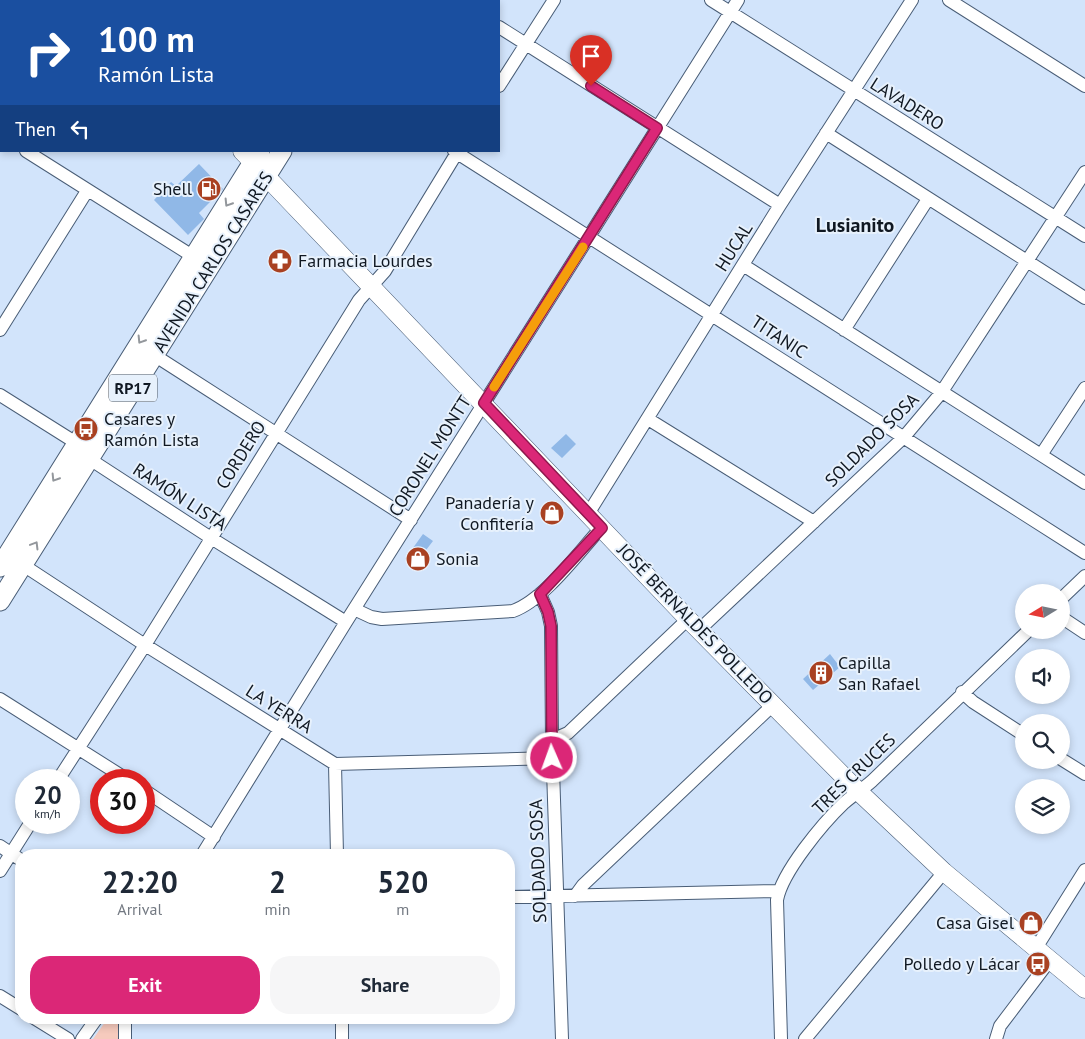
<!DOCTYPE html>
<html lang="en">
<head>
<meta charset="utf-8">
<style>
  body { margin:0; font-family:"PT Sans",sans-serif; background:#f6f6f7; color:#1f2937; height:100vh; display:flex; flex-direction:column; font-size:19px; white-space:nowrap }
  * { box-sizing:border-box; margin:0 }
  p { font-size:16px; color:#747a83 }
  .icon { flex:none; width:28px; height:28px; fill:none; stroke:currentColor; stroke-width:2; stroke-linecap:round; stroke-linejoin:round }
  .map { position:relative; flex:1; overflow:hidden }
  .side { position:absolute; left:15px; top:849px; width:500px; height:175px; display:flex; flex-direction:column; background:#fff; border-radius:20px; box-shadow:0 2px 8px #0003 }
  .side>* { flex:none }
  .guide { position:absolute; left:0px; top:0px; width:500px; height:152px; box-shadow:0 2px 8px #0003; background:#1a4fa0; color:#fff; overflow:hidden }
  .needle { width:32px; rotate:260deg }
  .buttons { position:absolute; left:1015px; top:584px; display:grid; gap:10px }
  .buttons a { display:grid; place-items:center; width:55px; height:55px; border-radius:50%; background:#fff; box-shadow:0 2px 8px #0003; font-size:25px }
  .speed { position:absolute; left:15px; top:769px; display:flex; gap:10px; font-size:25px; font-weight:700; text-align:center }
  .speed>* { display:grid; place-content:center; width:65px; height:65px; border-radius:50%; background:#fff; box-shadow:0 2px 8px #0003; line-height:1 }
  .speed small { font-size:12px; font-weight:400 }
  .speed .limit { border:8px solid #d22; background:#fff; color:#111 }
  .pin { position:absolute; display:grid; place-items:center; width:42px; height:42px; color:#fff; margin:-51px -21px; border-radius:50% 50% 50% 0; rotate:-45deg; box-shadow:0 0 5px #0007 }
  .pin .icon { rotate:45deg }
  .me { position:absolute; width:55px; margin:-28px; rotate:358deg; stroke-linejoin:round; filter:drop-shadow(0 0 4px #0008) }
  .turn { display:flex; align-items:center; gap:18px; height:105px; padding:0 15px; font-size:22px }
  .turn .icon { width:65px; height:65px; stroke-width:2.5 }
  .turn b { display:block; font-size:35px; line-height:42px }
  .then { display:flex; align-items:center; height:48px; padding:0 15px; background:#0003; gap:10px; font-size:19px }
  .eta { display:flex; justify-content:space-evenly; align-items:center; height:85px; text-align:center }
  .eta b { font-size:30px; font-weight:700; line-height:35px }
  .cta { display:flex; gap:10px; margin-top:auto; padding:10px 15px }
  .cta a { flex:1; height:58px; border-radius:20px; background:#db2777; color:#fff; font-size:20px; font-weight:700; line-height:58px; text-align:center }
  .cta a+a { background:#f6f6f7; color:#1f2937 }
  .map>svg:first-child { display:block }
  .green { fill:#f6cabd }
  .building { fill:#90b8e7 }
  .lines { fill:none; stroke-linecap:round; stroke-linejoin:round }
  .minor-casing { stroke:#495d76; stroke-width:14 }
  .secondary-casing { stroke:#495d76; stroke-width:19 }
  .primary-casing { stroke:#495d76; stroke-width:21 }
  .minor { stroke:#fff; stroke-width:12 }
  .secondary { stroke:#fff; stroke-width:18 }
  .primary { stroke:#fff; stroke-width:19 }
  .oneway { stroke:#93979c }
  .route-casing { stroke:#8e194d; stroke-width:12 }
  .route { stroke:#db2777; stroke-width:9 }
  .slow { stroke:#f59e0b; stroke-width:9 }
  .labels { text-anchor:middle; stroke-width:4; stroke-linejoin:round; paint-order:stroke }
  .shield { fill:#e7f1fc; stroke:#505963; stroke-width:1 }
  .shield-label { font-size:16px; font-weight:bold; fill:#101822 }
  .street-label { font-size:18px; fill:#101822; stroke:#e7f1fc }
  .poi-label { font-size:18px; fill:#101822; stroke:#e7f1fc; text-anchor:end }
  .quarter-label { font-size:20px; font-weight:bold; fill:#101822; stroke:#e7f1fc }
</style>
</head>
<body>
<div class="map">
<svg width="1085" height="1039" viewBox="0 0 1085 1039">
  <rect width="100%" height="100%" fill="#d2e4fb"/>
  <path class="green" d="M108,1018h10l2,21h-27z"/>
  <path class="building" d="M199,164l24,25 -24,24 5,6 -16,16 -34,-35 17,-18 5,4z
    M566,434l10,10 -14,14 -11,-10z
    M553,504l7,9 -9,8 -7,-9z
    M423,534l10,7 -10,13 7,5 -8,12 -17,-12z
    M830,654l10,13 -27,23 -10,-11z"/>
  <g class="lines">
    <defs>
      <path id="minor" d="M455,0l2,1
        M711,0l374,236
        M949,0l136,86
        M62,1l1,-1
        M209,1l1,-1
        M499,27l281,178
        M499,86l55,-86
        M0,101l1,-2
        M826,133l259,165
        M0,134l1,1
        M26,151l168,106
        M454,151l631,402
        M743,265l342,218
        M0,330l87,-139
        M844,330l84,-131
        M154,355l257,165
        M0,395l70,44 18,19 123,80 135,84
        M648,419l166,103
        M1041,455l44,-67
        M588,514l192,-309 132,-205
        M23,565l122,80 190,119 217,-6
        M540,594l8,18 3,14 1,114 10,299
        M1061,599l24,-23
        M354,609l17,8 11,2 131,-8c31,-11 65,-58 88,-83
        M1061,617l24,16
        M699,630l205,-193 37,-44 144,-221
        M962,692l11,10 51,33
        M0,699l128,81
        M552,740l16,-7 120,-114
        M1061,759l24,15
        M335,764l2,91
        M58,780l87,-135 214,-345 26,-29 73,-120
        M144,790l70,47
        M0,846l21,14
        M202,855l144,-233 392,-622
        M0,871l31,-49
        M575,896l8,-11 191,-181
        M509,897l269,-6
        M1036,948l49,-78
        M0,996l21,13
        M34,1018l34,21
        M125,1018v21
        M342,1018v21
        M82,1039l15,-21
        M781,1039l-4,-139c5,-28 46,-77 67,-97 9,-8 19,-14 28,-22l157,-151
        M805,1039l139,-167
        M996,1039l4,-13 50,-66"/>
      <path id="secondary" d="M47,0l1,1
        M242,151l446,468 171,173 85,80 141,117"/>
      <path id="primary" d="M355,1v-1
        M375,1l1,-1
        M0,567l260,-416
        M0,601l282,-450"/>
    </defs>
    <use href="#minor" class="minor-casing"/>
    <use href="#secondary" class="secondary-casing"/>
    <use href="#primary" class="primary-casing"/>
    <use href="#minor" class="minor"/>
    <use href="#secondary" class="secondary"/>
    <use href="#primary" class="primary"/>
  </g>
  <defs><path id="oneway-chevron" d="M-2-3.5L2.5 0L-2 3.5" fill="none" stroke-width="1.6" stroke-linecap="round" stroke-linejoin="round" transform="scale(1.25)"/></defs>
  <g class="oneway">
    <use href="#oneway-chevron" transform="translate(228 203) rotate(122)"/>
    <use href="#oneway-chevron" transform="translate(141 340) rotate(122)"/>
    <use href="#oneway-chevron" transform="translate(55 478) rotate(122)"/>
    <use href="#oneway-chevron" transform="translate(35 545) rotate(-59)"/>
  </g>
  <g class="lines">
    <defs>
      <path id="route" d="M552,758l-1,-132 -3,-14 -8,-18 62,-66 -118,-125 173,-275 -66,-42"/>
    </defs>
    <use href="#route" class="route-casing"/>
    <use href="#route" class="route"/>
    <path class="slow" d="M494,387l89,-140"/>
  </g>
  <defs>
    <symbol id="fuel-disc" viewBox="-11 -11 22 22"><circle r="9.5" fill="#a94122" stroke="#e7f1fc"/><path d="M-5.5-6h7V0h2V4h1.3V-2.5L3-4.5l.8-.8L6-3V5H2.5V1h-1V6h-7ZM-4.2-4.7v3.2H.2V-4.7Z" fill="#fff"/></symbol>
    <symbol id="pharmacy-disc" viewBox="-11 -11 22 22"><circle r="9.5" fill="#a94122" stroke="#e7f1fc"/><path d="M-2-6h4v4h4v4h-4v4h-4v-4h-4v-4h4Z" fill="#fff"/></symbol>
    <symbol id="bus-disc" viewBox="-11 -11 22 22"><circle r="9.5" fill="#a94122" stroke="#e7f1fc"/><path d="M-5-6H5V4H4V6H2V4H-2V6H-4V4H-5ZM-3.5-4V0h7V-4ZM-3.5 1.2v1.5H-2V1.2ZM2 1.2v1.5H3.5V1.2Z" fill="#fff"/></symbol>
    <symbol id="shop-disc" viewBox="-11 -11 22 22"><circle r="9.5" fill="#a94122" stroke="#e7f1fc"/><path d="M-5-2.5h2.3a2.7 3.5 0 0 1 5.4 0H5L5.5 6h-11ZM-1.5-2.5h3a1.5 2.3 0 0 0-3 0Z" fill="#fff"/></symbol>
    <symbol id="building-disc" viewBox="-11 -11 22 22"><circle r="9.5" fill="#a94122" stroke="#e7f1fc"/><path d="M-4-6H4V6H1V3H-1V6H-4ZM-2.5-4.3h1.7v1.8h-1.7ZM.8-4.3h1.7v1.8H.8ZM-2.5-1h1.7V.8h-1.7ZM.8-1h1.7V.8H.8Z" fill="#fff"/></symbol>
  </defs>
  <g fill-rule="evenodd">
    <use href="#fuel-disc" x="195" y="175" width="28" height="28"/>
    <use href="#pharmacy-disc" x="266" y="247" width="28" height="28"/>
    <use href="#bus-disc" x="72" y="415" width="28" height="28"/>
    <use href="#shop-disc" x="538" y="499" width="28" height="28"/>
    <use href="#shop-disc" x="404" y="545" width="28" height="28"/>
    <use href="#building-disc" x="807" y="659" width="28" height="28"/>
    <use href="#shop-disc" x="1017" y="909" width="28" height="28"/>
    <use href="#bus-disc" x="1024" y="950" width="28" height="28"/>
  </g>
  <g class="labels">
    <rect class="shield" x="109" y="374.5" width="48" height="27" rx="4"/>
    <g class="shield-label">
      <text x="133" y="394">RP17</text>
    </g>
    <g class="street-label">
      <text transform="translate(907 104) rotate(32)" y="6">LAVADERO</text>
      <text transform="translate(734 247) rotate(-58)" y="6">HUCAL</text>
      <text transform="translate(213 262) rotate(-58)" y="6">AVENIDA CARLOS CASARES</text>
      <text transform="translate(779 337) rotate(33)" y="6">TITANIC</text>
      <text transform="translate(872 440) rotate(-45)" y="6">SOLDADO SOSA</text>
      <text transform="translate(241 455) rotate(-58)" y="6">CORDERO</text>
      <text transform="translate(430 456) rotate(-58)" y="6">CORONEL MONTT</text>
      <text transform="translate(180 497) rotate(33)" y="6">RAMÓN LISTA</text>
      <text transform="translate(695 624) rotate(46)" y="6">JOSÉ BERNALDES POLLEDO</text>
      <text transform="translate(279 709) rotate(32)" y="6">LA YERRA</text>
      <text transform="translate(854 774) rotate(-44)" y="6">TRES CRUCES</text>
      <text transform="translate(538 861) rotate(-92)" y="6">SOLDADO SOSA</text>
    </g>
    <g class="poi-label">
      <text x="192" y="195">Shell</text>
      <text x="298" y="267" text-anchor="start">Farmacia Lourdes</text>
      <text x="104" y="425" text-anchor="start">Casares y<tspan x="104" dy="21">Ramón Lista</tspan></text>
      <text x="534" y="509">Panadería y<tspan x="534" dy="21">Confitería</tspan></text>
      <text x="436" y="565" text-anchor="start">Sonia</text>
      <text x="838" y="669" text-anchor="start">Capilla<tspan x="838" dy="21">San Rafael</tspan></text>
      <text x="1014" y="929">Casa Gisel</text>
      <text x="1020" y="970">Polledo y Lácar</text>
    </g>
    <g class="quarter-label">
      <text x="855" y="232">Lusianito</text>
    </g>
  </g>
</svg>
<div class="buttons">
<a><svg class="needle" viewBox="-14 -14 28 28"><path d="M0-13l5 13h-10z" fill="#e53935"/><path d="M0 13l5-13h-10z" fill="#747a83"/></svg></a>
<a><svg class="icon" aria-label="sound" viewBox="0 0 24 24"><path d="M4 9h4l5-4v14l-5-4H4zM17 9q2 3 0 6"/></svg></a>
<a><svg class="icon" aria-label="search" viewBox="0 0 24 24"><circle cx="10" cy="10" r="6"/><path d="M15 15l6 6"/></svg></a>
<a><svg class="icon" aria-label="layers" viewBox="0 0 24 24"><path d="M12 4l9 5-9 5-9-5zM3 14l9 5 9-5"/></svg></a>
</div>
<div class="speed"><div>20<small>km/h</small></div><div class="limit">30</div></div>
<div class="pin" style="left:591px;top:86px;background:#d93025"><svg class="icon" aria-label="arrive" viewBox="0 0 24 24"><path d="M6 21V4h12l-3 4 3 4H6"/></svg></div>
<svg class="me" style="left:552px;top:758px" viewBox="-20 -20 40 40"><circle r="17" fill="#db2777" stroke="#fff" stroke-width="3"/><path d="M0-11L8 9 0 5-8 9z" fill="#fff"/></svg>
<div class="guide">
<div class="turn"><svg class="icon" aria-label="right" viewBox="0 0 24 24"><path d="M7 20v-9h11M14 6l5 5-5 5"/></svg><div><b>100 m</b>Ramón Lista</div></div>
<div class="then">Then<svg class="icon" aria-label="left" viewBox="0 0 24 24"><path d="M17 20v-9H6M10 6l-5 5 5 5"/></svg></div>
</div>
<section class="side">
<div class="eta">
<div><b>22:20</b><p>Arrival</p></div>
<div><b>2</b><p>min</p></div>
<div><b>520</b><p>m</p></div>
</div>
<div class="cta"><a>Exit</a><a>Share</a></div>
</section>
</div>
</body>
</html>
